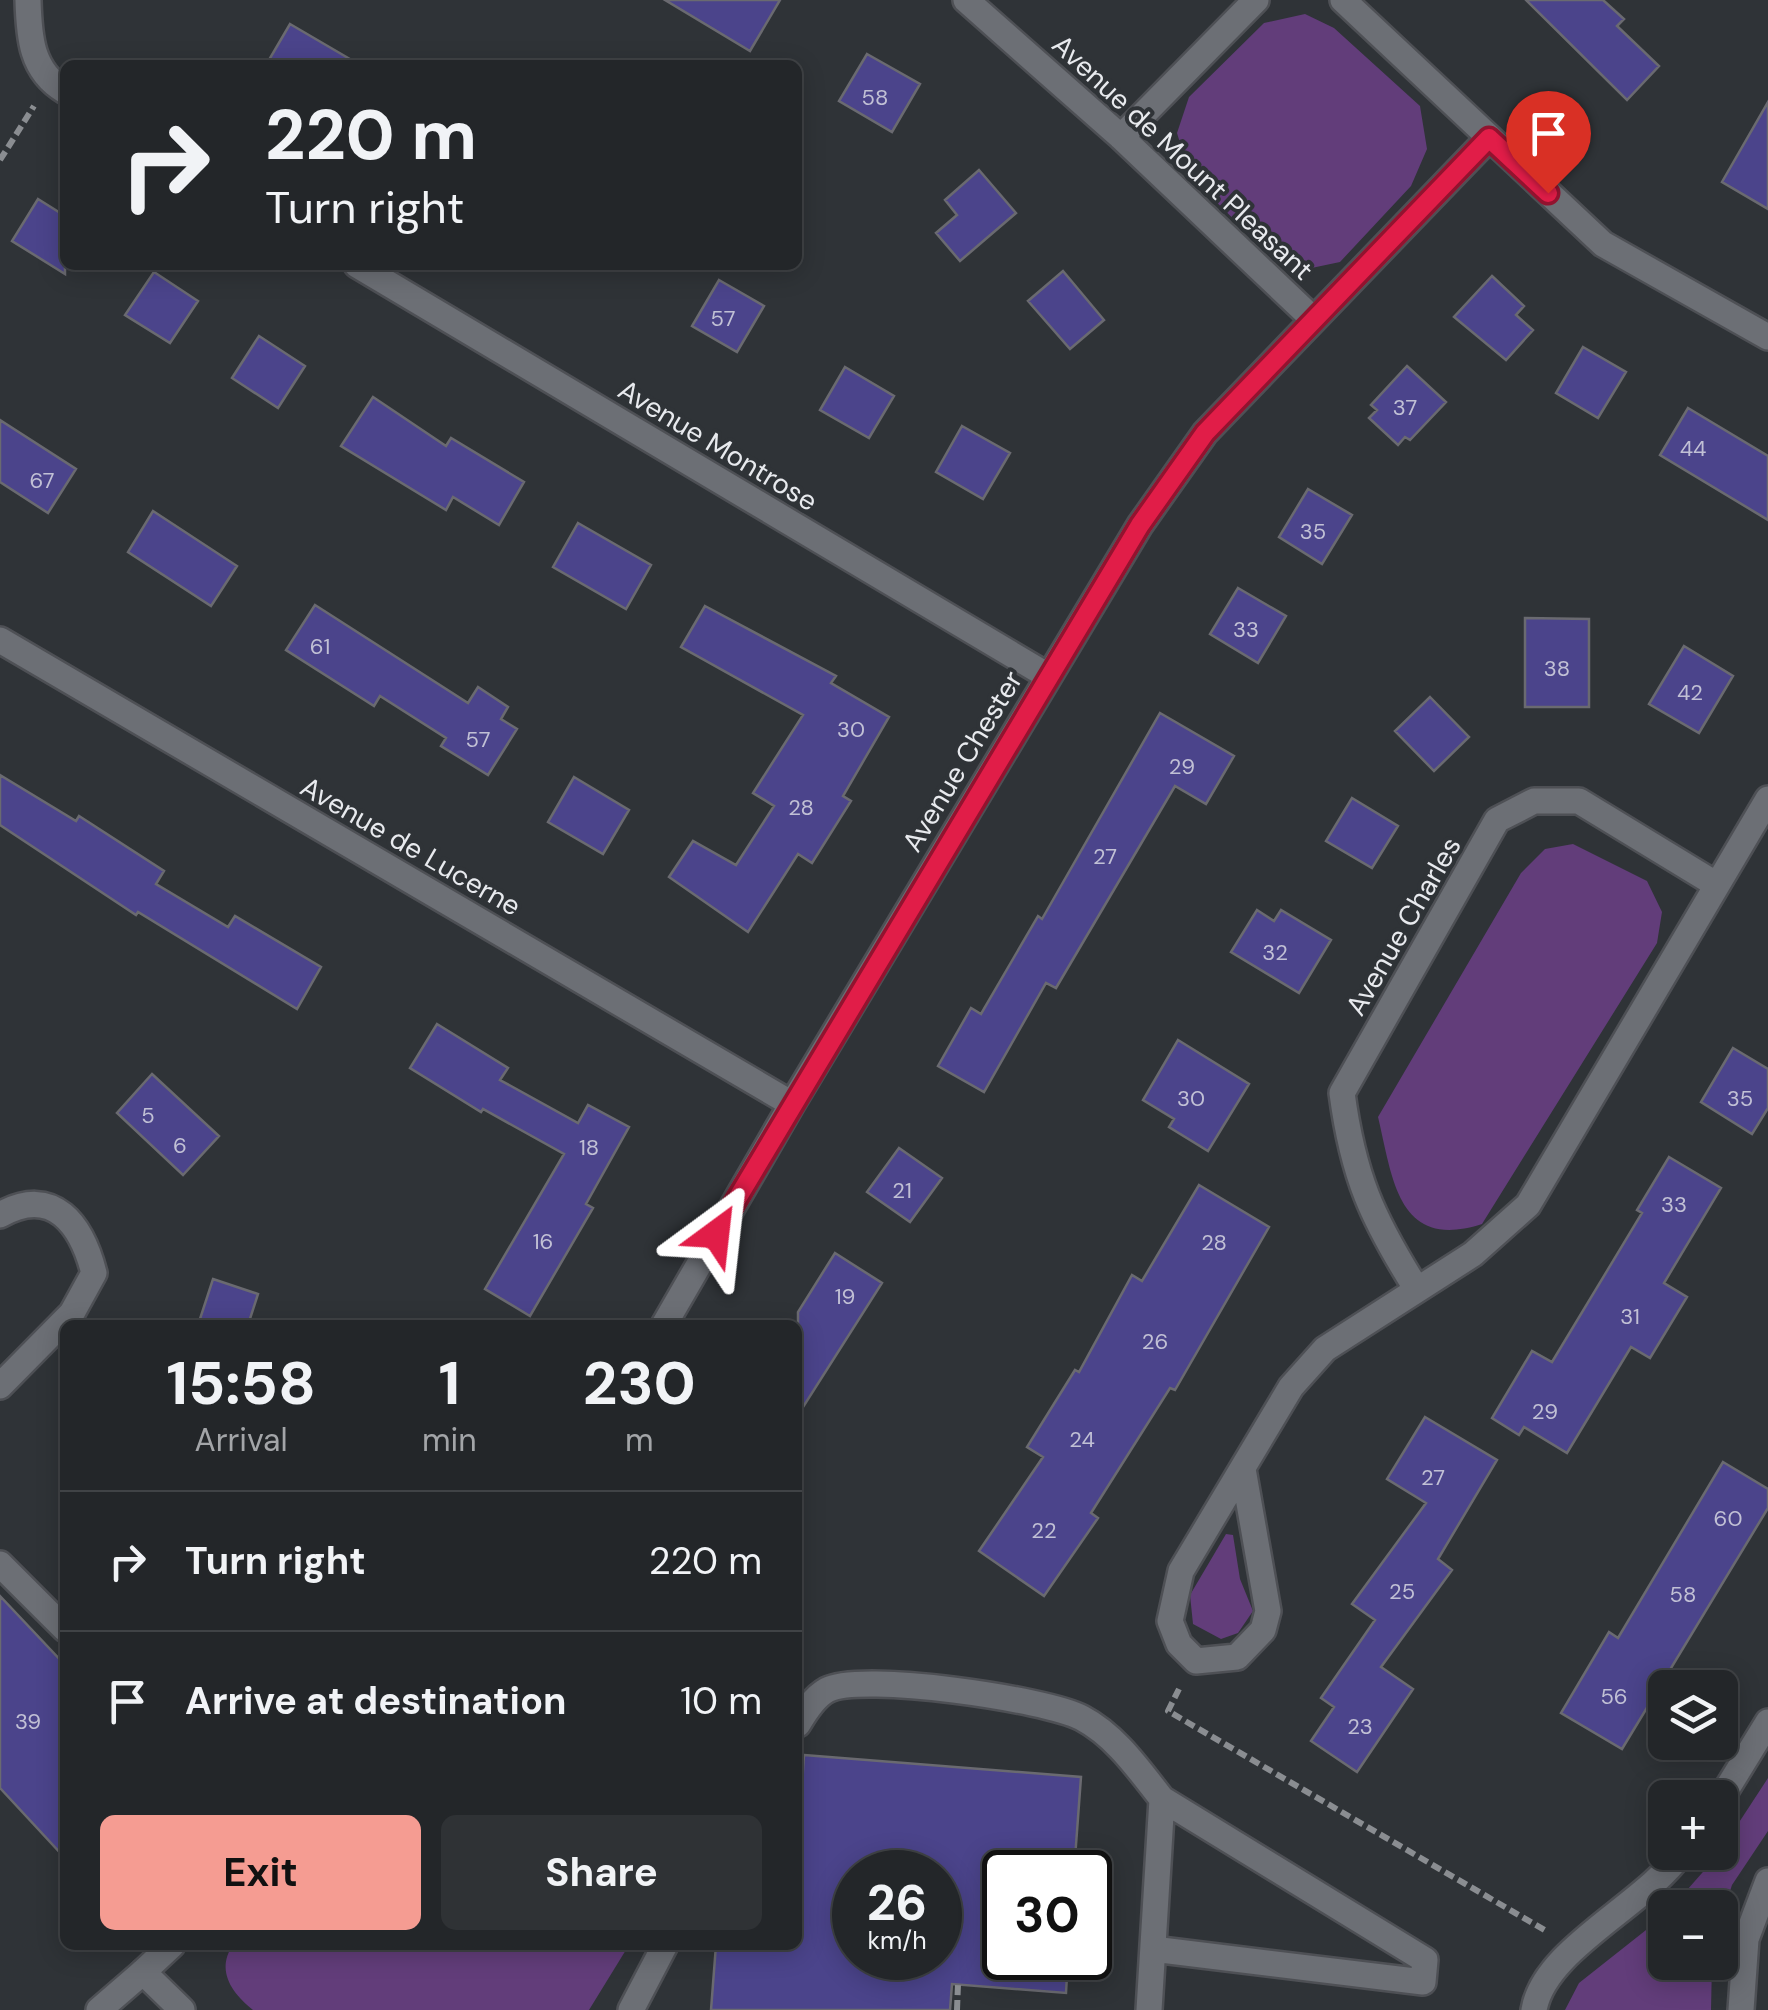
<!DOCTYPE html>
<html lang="en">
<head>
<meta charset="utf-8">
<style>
  body { margin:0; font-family:"DM Sans",sans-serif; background:#2f3235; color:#f1f3f6; height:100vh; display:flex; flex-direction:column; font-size:38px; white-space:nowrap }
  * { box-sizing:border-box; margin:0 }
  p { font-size:32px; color:#a3a5a8 }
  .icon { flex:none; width:55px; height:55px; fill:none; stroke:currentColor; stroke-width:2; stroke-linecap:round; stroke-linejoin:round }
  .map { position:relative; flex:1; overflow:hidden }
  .details { position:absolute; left:60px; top:1320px; width:742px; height:630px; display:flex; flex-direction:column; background:#232629; border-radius:15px; box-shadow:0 5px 25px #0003,0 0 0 2px #404346 }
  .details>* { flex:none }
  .top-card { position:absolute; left:60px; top:60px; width:742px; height:210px; border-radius:15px; box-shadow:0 5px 25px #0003,0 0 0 2px #404346; background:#232629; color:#f1f3f6; overflow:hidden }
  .buttons { position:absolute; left:1648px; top:1670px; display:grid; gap:20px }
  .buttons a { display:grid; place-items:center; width:90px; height:90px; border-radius:15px; background:#232629; box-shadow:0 5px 25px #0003,0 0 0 2px #404346; font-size:50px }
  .speed { position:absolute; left:832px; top:1850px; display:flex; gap:20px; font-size:50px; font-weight:700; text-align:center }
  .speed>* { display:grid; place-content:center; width:130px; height:130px; border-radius:50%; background:#232629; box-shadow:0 5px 25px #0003,0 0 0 2px #404346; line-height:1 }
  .speed small { font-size:25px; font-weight:400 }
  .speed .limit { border:5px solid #111; border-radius:15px; background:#fff; color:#111 }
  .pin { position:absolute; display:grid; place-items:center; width:85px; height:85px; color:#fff; margin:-102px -42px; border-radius:50% 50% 50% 0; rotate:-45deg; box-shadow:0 0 10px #0007 }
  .pin .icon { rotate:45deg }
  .me { position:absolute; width:110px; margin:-55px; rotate:30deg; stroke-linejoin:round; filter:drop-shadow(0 0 8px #0008) }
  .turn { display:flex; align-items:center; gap:35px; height:210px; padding:0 40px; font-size:45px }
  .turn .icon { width:130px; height:130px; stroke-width:2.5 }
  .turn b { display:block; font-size:70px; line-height:85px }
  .eta { display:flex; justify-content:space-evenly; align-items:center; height:170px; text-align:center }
  .eta b { font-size:60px; font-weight:700; line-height:70px }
  .action { display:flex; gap:20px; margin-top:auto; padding:20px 40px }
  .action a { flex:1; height:115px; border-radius:15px; background:#f59c92; color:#111; font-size:40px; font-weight:700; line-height:115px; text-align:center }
  .action a+a { background:#2f3235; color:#f1f3f6 }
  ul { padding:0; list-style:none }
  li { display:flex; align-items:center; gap:30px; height:140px; padding:0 40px; border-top:2px solid #404346 }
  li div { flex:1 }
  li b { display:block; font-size:38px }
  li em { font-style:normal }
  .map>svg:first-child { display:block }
  .green { fill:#623d7a }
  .building { fill:#4b448b; stroke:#6a6a70; stroke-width:2.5; fill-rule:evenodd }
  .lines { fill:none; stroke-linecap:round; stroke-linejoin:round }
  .lane-casing { stroke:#4e5055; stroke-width:30 }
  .street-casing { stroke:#4e5055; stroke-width:30 }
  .secondary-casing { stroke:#4e5055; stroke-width:30 }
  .path { stroke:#8a8d91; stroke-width:6; stroke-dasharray:10 5; stroke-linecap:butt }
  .lane { stroke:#6c6f75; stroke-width:25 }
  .street { stroke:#6c6f75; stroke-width:25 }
  .secondary { stroke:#6c6f75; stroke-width:25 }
  .route-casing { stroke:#92132f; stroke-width:25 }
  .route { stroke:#e11d48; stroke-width:18 }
  .labels { text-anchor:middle; stroke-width:8; stroke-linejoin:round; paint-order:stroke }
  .number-label { font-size:22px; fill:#c1c0d5 }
  .street-label { font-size:28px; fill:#e8eaee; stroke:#2f3337 }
</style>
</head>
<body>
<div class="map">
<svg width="1768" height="2010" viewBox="0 0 1768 2010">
  <rect width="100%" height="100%" fill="#2f3337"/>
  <path class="green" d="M1305,14l29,14 86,78 7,43 -16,37 -71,76 -38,8 -33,-16 -79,-78 -13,-43 12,-36 75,-74z
    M1573,844l74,37 15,31 -5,31 -175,281c-84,27 -89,-44 -104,-107l143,-244 24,-24z
    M1226,1534l7,1 7,44 13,32 -15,22 -17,6 -28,-15 -3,-29z
    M1768,1778v53l-36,54 -12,37v-14l-48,-1 45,-51z
    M1665,1915v47l47,1 -1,47h-146l14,-27z
    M233,1945h396l-40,65h-336c-20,-16 -38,-39 -20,-65z"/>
  <path class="building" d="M665,0h115l-30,51z
    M1526,0h77l21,19 -7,7 42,40 -32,34z
    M290,24l70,41h-94z
    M867,54l53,30 -28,48 -53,-31z
    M1768,102v107l-46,-27z
    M979,170l37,43 -56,48 -24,-28 21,-18 -12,-15z
    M38,199l27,17v58l-53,-33z
    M1063,271l41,49 -34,29 -42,-48z
    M154,272l44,29 -28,42 -45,-28z
    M1492,276l32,30 -8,9 17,15 -27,30 -52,-43z
    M719,280l45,26 -27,46 -45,-26z
    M259,336l46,30 -27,42 -46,-30z
    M1583,347l43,25 -28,46 -42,-25z
    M1407,366l39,36 -36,38 -5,-3 -7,8 -29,-27 8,-8 -6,-5z
    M845,367l49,29 -25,42 -49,-28z
    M373,397l73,49 5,-8 73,44 -25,43 -46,-28 -7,13 -105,-64z
    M1688,408l80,48v64l-108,-65z
    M0,420l76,49 -28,44 -48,-31z
    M962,426l48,27 -27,46 -47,-27z
    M1308,489l44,26 -30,49 -43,-27z
    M153,511l84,55 -26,40 -83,-54z
    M578,523l73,42 -25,44 -73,-42z
    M1238,588l48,28 -28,47 -48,-29z
    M315,605l153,98 10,-16 30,20 -7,12 16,10 -29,46 -47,-29 5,-8 -66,-42 -6,10 -88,-56z
    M705,606l131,70 -5,7 58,34 -46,79 8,5 -39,62 -14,-9 -50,78 -79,-55 24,-36 43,24 38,-59 -21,-13 50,-78 -122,-68z
    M1525,618l64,1v88h-64z
    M1684,646l49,30 -34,57 -50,-29z
    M1430,697l39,40 -35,34 -39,-40z
    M1160,713l74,43 -28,48 -31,-18 -119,202 -10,-5 -62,109 -46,-26 33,-58 10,6 57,-98 4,3z
    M0,775l76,46 3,-5 85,55 -8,13 72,43 7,-11 86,51 -24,42 -159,-97 -2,3 -136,-90z
    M574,777l55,33 -26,44 -55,-32z
    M1352,798l46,28 -26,42 -46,-27z
    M1257,910l17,11 7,-11 50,30 -32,53 -68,-41z
    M437,1024l71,44 -8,12 78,43 10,-18 41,22 -43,77 7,4 -63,108 -45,-27 79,-135 -81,-45 -2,3 -71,-44z
    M1178,1040l71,44 -41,67 -39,-24 5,-8 -31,-19z
    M1733,1048l35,21v39l-16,26 -51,-32z
    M152,1074l67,62 -36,39 -66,-62z
    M899,1148l43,30 -32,44 -43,-30z
    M1669,1157l52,31 -57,95 23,14 -37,61 -19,-11 -64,106 -43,-26 -5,8 -27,-17 40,-67 20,11 90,-149 -5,-3z
    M1199,1185l70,42 -94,163 -5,-2 -79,125 7,5 -54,78 -65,-45 64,-94 -16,-10 48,-77 4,2 53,-97 10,6z
    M835,1253l47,30 -84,132v-103z
    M213,1279l45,15 -10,31h-50z
    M1425,1417l72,43 -59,99 14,11 -71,97 32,22 -56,83 -46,-31 23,-34 -13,-9 54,-78 -23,-16 74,-101 -39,-24z
    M1723,1462l45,27v19l-146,241 -61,-36 48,-81 9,6z
    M0,1596l65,69v193l-65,-70z
    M804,1755l277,22 -7,95h-69v86h63l-2,35 -114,-9 -2,26h-239l5,-65h82v-97zM855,1872h85v86h-85z"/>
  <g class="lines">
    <defs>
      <path id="lane" d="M0,1564l65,65
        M798,1724c7,-12 16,-27 29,-34 35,-18 219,9 255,28 34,18 57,52 80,81
        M631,2010l34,-65
        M1149,2010l13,-211 263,161 -2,22 -270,-33"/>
      <path id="street" d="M28,0c1,37 3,71 37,91
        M966,0l155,137 192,182
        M1343,0l260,244 165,93
        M1121,137l135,-137
        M357,265l691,411
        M0,640l792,464
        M0,1215c54,-31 82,11 94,58l-22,40 -72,73
        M1416,1288c-44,-70 -63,-112 -74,-195l155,-273 37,-19h45l138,84
        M664,1325l128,-221 348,-579 65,-92 284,-295
        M1243,1469l25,142 -5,19 -26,27 -41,4 -17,-17 -9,-23 11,-50 110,-184 34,-38 148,-95 55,-49 240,-406
        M1720,1800l48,-78
        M143,1972l29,-27
        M1534,2010c10,-61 110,-104 148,-158
        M1741,2010l5,-71 22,-58"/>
      <path id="secondary" d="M99,2010l44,-38 39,38"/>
    </defs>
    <use href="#lane" class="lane-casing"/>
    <use href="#street" class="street-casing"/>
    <use href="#secondary" class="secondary-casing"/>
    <path class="path" d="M0,160l34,-54
      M1179,1689l-11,22 380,221
      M957,2010l1,-26"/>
    <use href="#lane" class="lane"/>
    <use href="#street" class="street"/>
    <use href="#secondary" class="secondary"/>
  </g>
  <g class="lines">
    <defs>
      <path id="route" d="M716,1234l424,-709 65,-92 284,-295 59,55"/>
    </defs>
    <use href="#route" class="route-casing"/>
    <use href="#route" class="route"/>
  </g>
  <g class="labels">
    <g class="number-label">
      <text x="875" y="105">58</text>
      <text x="723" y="326">57</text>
      <text x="1405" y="415">37</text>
      <text x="1693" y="456">44</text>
      <text x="42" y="488">67</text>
      <text x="1313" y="539">35</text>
      <text x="1246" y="637">33</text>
      <text x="320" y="654">61</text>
      <text x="1557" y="676">38</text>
      <text x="1690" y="700">42</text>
      <text x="851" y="737">30</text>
      <text x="478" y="747">57</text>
      <text x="1182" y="774">29</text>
      <text x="801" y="815">28</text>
      <text x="1105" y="864">27</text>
      <text x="1275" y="960">32</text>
      <text x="1191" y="1106">30</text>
      <text x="1740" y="1106">35</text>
      <text x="148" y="1123">5</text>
      <text x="180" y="1153">6</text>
      <text x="589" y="1155">18</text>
      <text x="902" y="1198">21</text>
      <text x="1674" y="1212">33</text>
      <text x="543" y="1249">16</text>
      <text x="1214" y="1250">28</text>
      <text x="845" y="1304">19</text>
      <text x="1630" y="1324">31</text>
      <text x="1155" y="1349">26</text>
      <text x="1545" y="1419">29</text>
      <text x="1082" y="1447">24</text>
      <text x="1433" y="1485">27</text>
      <text x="1728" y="1526">60</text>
      <text x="1044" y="1538">22</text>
      <text x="1402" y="1599">25</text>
      <text x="1683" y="1602">58</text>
      <text x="1614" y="1704">56</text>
      <text x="28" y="1729">39</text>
      <text x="1360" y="1734">23</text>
    </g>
    <g class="street-label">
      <text transform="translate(1183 157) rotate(43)" y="10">Avenue de Mount Pleasant</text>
      <text transform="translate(718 445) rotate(31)" y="10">Avenue Montrose</text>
      <text transform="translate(962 761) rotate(-59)" y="10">Avenue Chester</text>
      <text transform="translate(411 846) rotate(30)" y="10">Avenue de Lucerne</text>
      <text transform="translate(1403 926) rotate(-60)" y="10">Avenue Charles</text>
    </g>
  </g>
</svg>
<div class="buttons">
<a><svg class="icon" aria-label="layers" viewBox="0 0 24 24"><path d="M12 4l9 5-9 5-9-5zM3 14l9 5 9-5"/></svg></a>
<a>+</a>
<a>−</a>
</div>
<div class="speed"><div>26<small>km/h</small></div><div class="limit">30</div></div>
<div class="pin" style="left:1548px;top:193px;background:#d93025"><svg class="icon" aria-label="arrive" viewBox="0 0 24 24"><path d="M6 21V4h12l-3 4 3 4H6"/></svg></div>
<svg class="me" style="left:716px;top:1234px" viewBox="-20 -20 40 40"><path d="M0-17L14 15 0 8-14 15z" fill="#e11d48" stroke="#fff" stroke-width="4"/></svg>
<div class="top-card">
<div class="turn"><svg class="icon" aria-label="right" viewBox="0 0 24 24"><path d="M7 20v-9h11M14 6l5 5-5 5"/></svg><div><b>220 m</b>Turn right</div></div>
</div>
<section class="details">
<div class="eta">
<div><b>15:58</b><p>Arrival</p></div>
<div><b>1</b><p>min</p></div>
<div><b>230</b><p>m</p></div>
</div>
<ul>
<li><svg class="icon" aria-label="right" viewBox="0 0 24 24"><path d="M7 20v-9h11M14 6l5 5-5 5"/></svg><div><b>Turn right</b></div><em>220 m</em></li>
<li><svg class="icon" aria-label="arrive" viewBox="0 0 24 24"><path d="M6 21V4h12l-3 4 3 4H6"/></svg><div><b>Arrive at destination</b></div><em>10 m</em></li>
</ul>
<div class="action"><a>Exit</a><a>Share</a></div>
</section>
</div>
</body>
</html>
